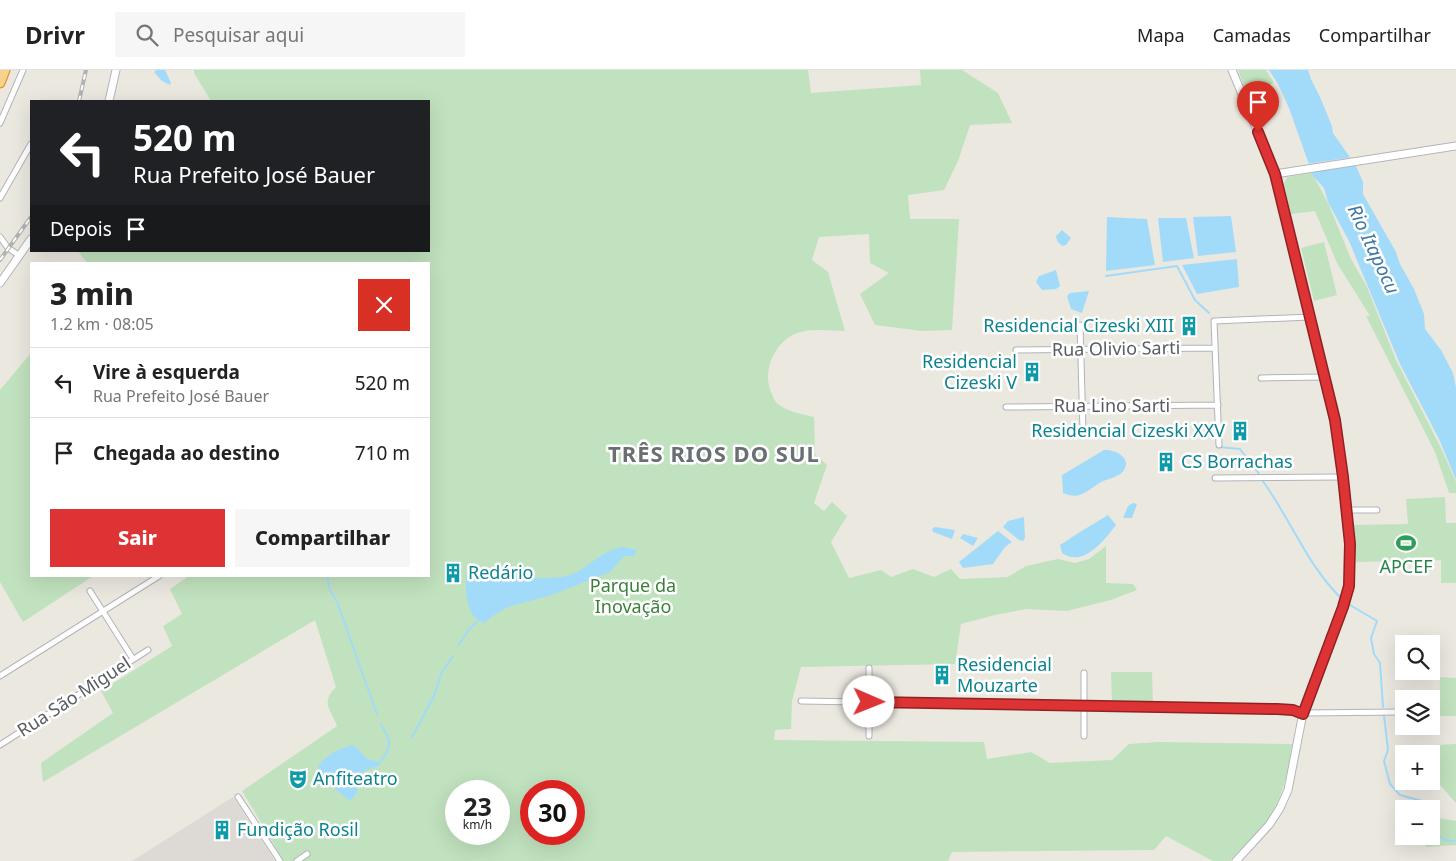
<!DOCTYPE html>
<html lang="pt">
<head>
<meta charset="utf-8">
<style>
  body { margin:0; font-family:"Noto Sans",sans-serif; background:#f6f6f6; color:#222; height:100vh; display:flex; flex-direction:column; font-size:19px; white-space:nowrap }
  * { box-sizing:border-box; margin:0 }
  p { font-size:16px; color:#767676 }
  .icon { flex:none; width:28px; height:28px; fill:none; stroke:currentColor; stroke-width:2; stroke-linecap:round; stroke-linejoin:round }
  .map { position:relative; flex:1; overflow:hidden }
  .drawer { position:absolute; left:30px; top:192px; width:400px; height:315px; display:flex; flex-direction:column; background:#fff; border-radius:0px; box-shadow:0 5px 20px #0002 }
  .drawer>* { flex:none }
  .top-card { position:absolute; left:30px; top:30px; width:400px; height:152px; border-radius:0px; box-shadow:0 5px 20px #0002; background:#202124; color:#fff; overflow:hidden }
  .controls { position:absolute; left:1395px; top:565px; display:grid; gap:10px }
  .controls a { display:grid; place-items:center; width:45px; height:45px; border-radius:0px; background:#fff; box-shadow:0 5px 20px #0002; font-size:25px }
  .speed { position:absolute; left:445px; top:710px; display:flex; gap:10px; font-size:25px; font-weight:700; text-align:center }
  .speed>* { display:grid; place-content:center; width:65px; height:65px; border-radius:50%; background:#fff; box-shadow:0 5px 20px #0002; line-height:1 }
  .speed small { font-size:12px; font-weight:400 }
  .speed .limit { border:8px solid #d22; background:#fff; color:#111 }
  .pin { position:absolute; display:grid; place-items:center; width:42px; height:42px; color:#fff; margin:-51px -21px; border-radius:50% 50% 50% 0; rotate:-45deg; box-shadow:0 0 5px #0007 }
  .pin .icon { rotate:45deg }
  .me { position:absolute; width:55px; margin:-28px; rotate:91deg; stroke-linejoin:round; filter:drop-shadow(0 0 4px #0008) }
  .turn { display:flex; align-items:center; gap:18px; height:105px; padding:0 20px; font-size:22px }
  .turn .icon { width:65px; height:65px; stroke-width:2.5 }
  .turn b { display:block; font-size:35px; line-height:42px }
  .then { display:flex; align-items:center; height:48px; padding:0 20px; background:#0003; gap:10px; font-size:19px }
  .round { display:grid; place-items:center; flex:none; width:52px; height:52px; border-radius:0px; background:#f6f6f6 }
  .head { display:flex; align-items:center; justify-content:space-between; height:85px; padding:0 20px }
  h1 { font-size:30px; font-weight:800; line-height:38px }
  .primary-button { display:flex; gap:10px; margin-top:auto; padding:10px 20px }
  .primary-button a { flex:1; height:58px; border-radius:0px; background:#de3335; color:#fff; font-size:20px; font-weight:800; line-height:58px; text-align:center }
  .primary-button a+a { background:#f6f6f6; color:#222 }
  ul { padding:0; list-style:none }
  li { display:flex; align-items:center; gap:15px; height:70px; padding:0 20px; border-top:1px solid #e0e0e0 }
  li div { flex:1 }
  li b { display:block; font-size:19px }
  li em { font-style:normal }
  header { display:flex; align-items:center; gap:30px; box-sizing:border-box; height:70px; padding:0 25px; background:#fff; border-bottom:1px solid #e0e0e0 }
  header strong { font-size:24px }
  nav { display:flex; gap:28px; margin-inline-start:auto; font-size:18px }
  .search { width:350px; height:45px; background:#f6f6f6; display:flex; align-items:center; gap:12px; box-sizing:border-box; padding:0 18px; border-radius:0px; color:#767676; font-size:19px }
  .map>svg:first-child { display:block }
  .industrial { fill:#dddad5 }
  .green { fill:#c1e2be; fill-rule:evenodd }
  .water { fill:#a2dbfa }
  .pier { fill:#ebe8e0 }
  .lines { fill:none; stroke-linecap:round; stroke-linejoin:round }
  .stream { stroke:#a2dbfa; stroke-width:2 }
  .street-casing { stroke:#b1b4b8; stroke-width:7 }
  .secondary-casing { stroke:#b2b6bb; stroke-width:9 }
  .highway-casing { stroke:#df8a0d; stroke-width:11 }
  .street { stroke:#fff; stroke-width:5 }
  .secondary { stroke:#fff; stroke-width:7 }
  .highway { stroke:#f6d28c; stroke-width:9 }
  .rail-casing { stroke:#b1b2b2; stroke-width:4 }
  .rail { stroke:#fff; stroke-width:2; stroke-dasharray:5.5; stroke-linecap:butt }
  .route-casing { stroke:#902122; stroke-width:12 }
  .route { stroke:#de3335; stroke-width:9 }
  .labels { text-anchor:middle; stroke-width:5; stroke-linejoin:round; paint-order:stroke }
  .culture-label { font-size:18px; fill:#0d838f; stroke:#fff; text-anchor:start }
  .street-label { font-size:18px; fill:#595d61; stroke:#fff }
  .leisure-label { font-size:18px; fill:#27864d; stroke:#fff }
  .park-label { font-size:18px; fill:#3c8039; stroke:#fff }
  .water-label { font-size:19px; font-style:italic; fill:#3f78a2; stroke:#fff }
  .district-label { font-size:22px; font-weight:bold; letter-spacing:1px; fill:#6a6f73; stroke:#fff }
</style>
</head>
<body>
<header>
<strong>Drivr</strong>
<div class="search"><svg class="icon" aria-label="search" viewBox="0 0 24 24"><circle cx="10" cy="10" r="6"/><path d="M15 15l6 6"/></svg>Pesquisar aqui</div>
<nav><a>Mapa</a><a>Camadas</a><a>Compartilhar</a></nav>
</header>
<div class="map">
<svg width="1456" height="791" viewBox="0 0 1456 791">
  <rect width="100%" height="100%" fill="#ebe8e0"/>
  <path class="industrial" d="M233,727l42,64h-143z"/>
  <path class="green" d="M194,0h614l3,23 110,-8 -1,-15h42l36,23 14,30 -42,2 -12,36 -14,29 -36,5 2,24h49l-7,111 -30,1 -47,-6 -15,-31 29,-21 -19,-10 -1,-29 -50,3 -7,23 16,12 17,59c-17,0 -39,-4 -54,5 -19,11 -29,39 -19,58 1,3 3,8 6,10 10,8 24,10 36,13l1,37 12,11 -13,38 10,8 8,-9 15,14 -16,26 18,36 32,-8 10,7 22,-8 21,8 17,-8 9,10 48,-2 18,-11 32,-7 17,4 14,-4 17,-13v37l27,1 4,6 -26,10 -44,11 -41,-2 -31,6 -34,9 -6,40 -154,3 -9,34 -1,28 -16,1 -1,10 210,2 3,17 44,-7 19,11 62,-3 17,-16 30,-2 133,2c-4,28 -9,54 -25,77 -9,14 -26,26 -37,40h-17l-47,-25 -12,14 -202,2 -4,9h-664l-42,-70 95,-65c-6,-17 -17,-23 -1,-39l-21,-67 -272,162 -2,-19 72,-50 -12,-22 71,-45 -9,-20 19,-12 -12,-25 16,-11v-2h243v-312h-341l-10,-13h351v-150h-218l-17,-28zM456,721h43v43h-43zM531,721h43v43h-43z
    M1238,0h28l8,13 -27,11z
    M1312,103l17,32 22,54 16,28 29,73 46,90 14,32v11h-7l-14,-41 -69,-136h4l-33,-53 -22,-52 -24,3 -7,-30 3,-7z
    M1324,172l13,53 -23,6 -13,-53z
    M31,283v223h62l-70,46 -23,-40v-192z
    M1445,427l1,26h10v60h-15v-23l-85,2 -2,-37 54,-1 -2,-25z
    M1111,602h41l1,32 -41,-2z
    M1440,607l16,1v38h-17z
    M1456,674v59l-25,-28v-21h-14l-1,-8z
    M1431,747l25,4v24l-30,2 -3,-11h8z"/>
  <path class="water" d="M156,0h9l6,13 -1,2 -8,-4 -8,-9z
    M1269,0h39l3,9 9,18 12,29 1,7 23,33 7,16v12l33,58 4,12 14,25 10,25 1,15 16,21 12,23 3,15v92l-17,-41 -39,-75 -51,-123 -21,-39 -4,-14 -11,-12 -24,-68 -11,-24z
    M1231,146l5,36 -38,4 -5,-39z
    M1107,147l40,2 8,46 -49,6z
    M1158,148h28l8,40 -31,4z
    M1062,160l9,8 -5,7 -4,1 -5,-5 -1,-5z
    M1237,189l2,28 -42,7 -15,-29z
    M1056,200l4,16 -4,3 -14,1 -6,-8 3,-6z
    M1089,221l-7,22 -11,-4 -4,-13 3,-3z
    M1104,380c10,-1 28,7 20,20 -3,6 -15,9 -21,11 -8,4 -16,12 -24,14 -5,2 -11,0 -16,-2l-1,-18z
    M1133,433l4,1 -5,14h-9l5,-12z
    M1108,445l8,10c-8,11 -27,35 -43,32 -4,0 -8,-2 -11,-4l-2,-8 20,-13z
    M1024,447l1,21 -2,3 -4,-1 -16,-13 5,-6z
    M935,457l20,3 -3,9 -19,-7 -1,-3z
    M998,461l14,11 -7,5 -12,17 -30,4 -4,-6z
    M963,464l15,4 -5,8 -13,-8z
    M624,477l12,3 -1,6h-11l-14,16 -58,23 -44,12 -15,9 -9,7c-19,-7 -18,-31 -18,-47 19,-10 24,-1 41,0 18,2 37,3 55,1 24,-4 38,-28 62,-30z
    M352,675l4,2 11,12 13,3 -1,4 -13,4 -9,7v16l-7,8 -22,-18 -10,-15c5,-12 22,-20 34,-23z"/>
  <path class="pier" d="M1353,87l6,8 -50,8 -3,-9z"/>
  <g class="lines">
    <path class="stream" d="M1106,206l71,-10 18,34 14,13
      M1219,377l21,2 19,25
      M1262,410c28,38 46,87 80,119
      M327,506l3,14 7,12 40,112
      M1350,535l27,16 -6,17 3,16 6,9 3,44
      M458,576l12,-18 8,-7
      M1384,645l4,35 -4,11 6,23 10,11 26,7 2,7
      M412,667l22,-41 8,-24 11,-16
      M380,692c13,-17 11,-21 1,-38
      M1431,757c6,8 14,17 25,13"/>
    <defs>
      <path id="street" d="M0,53l23,-53
        M0,128l31,-54
        M0,167l8,11 12,8
        M1080,255l3,106
        M1016,280l199,-2
        M1261,308l63,-1
        M1006,337l212,-2
        M1219,375l-5,-124 96,-4
        M1215,408l128,-1
        M1347,440h30
        M90,521l43,68
        M869,598v68
        M1084,603v63
        M0,606l159,-100
        M801,631l476,8 16,1 10,3 98,-1
        M0,675l148,-95
        M238,727l42,64
        M297,791l10,-7"/>
      <path id="secondary" d="M1232,0l43,104 60,246 12,90 3,55 -1,21 -6,21 -40,106 -15,77 -8,18 -11,17 -33,36
        M109,31l7,-31
        M1275,104l181,-28
        M0,213l31,-44"/>
      <path id="highway" d="M0,13l5,-13"/>
    </defs>
    <use href="#street" class="street-casing"/>
    <use href="#secondary" class="secondary-casing"/>
    <use href="#highway" class="highway-casing"/>
    <use href="#street" class="street"/>
    <use href="#secondary" class="secondary"/>
    <use href="#highway" class="highway"/>
    <defs>
      <path id="rail" d="M79,31l7,-31
        M0,190l31,-43"/>
    </defs>
    <use href="#rail" class="rail-casing"/>
    <use href="#rail" class="rail"/>
  </g>
  <g class="lines">
    <defs>
      <path id="route" d="M869,632l408,7 16,1 10,4 40,-107 6,-21 1,-42 -7,-67 -8,-57 -60,-246 -17,-42"/>
    </defs>
    <use href="#route" class="route-casing"/>
    <use href="#route" class="route"/>
  </g>
  <defs>
    <symbol id="building-bare" viewBox="-9 -9 18 18"><path d="M-4-6H4V6H1V3H-1V6H-4ZM-2.5-4.3h1.7v1.8h-1.7ZM.8-4.3h1.7v1.8H.8ZM-2.5-1h1.7V.8h-1.7ZM.8-1h1.7V.8H.8Z" fill="#0f9aa8" stroke="#fff" stroke-width="2.5" paint-order="stroke"/></symbol>
    <symbol id="stadium-bare" viewBox="-9 -9 18 18"><path d="M0-5a6.5 5 0 1 0 0 10a6.5 5 0 1 0 0-10ZM-3.5-1.8h7v3.6h-7Z" fill="#2e9e5b" stroke="#fff" stroke-width="2.5" paint-order="stroke"/></symbol>
    <symbol id="theatre-bare" viewBox="-9 -9 18 18"><path d="M-5-5.5Q0-4 5-5.5V0Q5 5 0 6Q-5 5-5 0ZM-3.3-2.5H-1v1.5H-3.3ZM1-2.5H3.3v1.5H1ZM-2.8 1Q0 5.5 2.8 1Z" fill="#0f9aa8" stroke="#fff" stroke-width="2.5" paint-order="stroke"/></symbol>
  </defs>
  <g fill-rule="evenodd">
    <use href="#building-bare" x="1175" y="242" width="28" height="28"/>
    <use href="#building-bare" x="1018" y="288" width="28" height="28"/>
    <use href="#building-bare" x="1226" y="347" width="28" height="28"/>
    <use href="#building-bare" x="1152" y="378" width="28" height="28"/>
    <use href="#stadium-bare" x="1392" y="459" width="28" height="28"/>
    <use href="#building-bare" x="439" y="489" width="28" height="28"/>
    <use href="#building-bare" x="928" y="591" width="28" height="28"/>
    <use href="#theatre-bare" x="284" y="695" width="28" height="28"/>
    <use href="#building-bare" x="208" y="746" width="28" height="28"/>
  </g>
  <g class="labels">
    <g class="culture-label">
      <text x="1174" y="262" text-anchor="end">Residencial Cizeski XIII</text>
      <text x="1017" y="298" text-anchor="end">Residencial<tspan x="1017" dy="21">Cizeski V</tspan></text>
      <text x="1225" y="367" text-anchor="end">Residencial Cizeski XXV</text>
      <text x="1181" y="398">CS Borrachas</text>
      <text x="468" y="509">Redário</text>
      <text x="957" y="601">Residencial<tspan x="957" dy="21">Mouzarte</tspan></text>
      <text x="313" y="715">Anfiteatro</text>
      <text x="237" y="766">Fundição Rosil</text>
    </g>
    <g class="street-label">
      <text transform="translate(1116 279) rotate(-1)" y="6">Rua Olivio Sarti</text>
      <text x="1112" y="342">Rua Lino Sarti</text>
      <text transform="translate(74 627) rotate(-33)" y="6">Rua São Miguel</text>
    </g>
    <g class="leisure-label">
      <text x="1406" y="503">APCEF</text>
    </g>
    <g class="park-label">
      <text x="633" y="522">Parque da<tspan x="633" dy="21">Inovação</tspan></text>
    </g>
    <g class="water-label">
      <text transform="translate(1374 179) rotate(65)" y="7">Rio Itapocu</text>
    </g>
    <g class="district-label">
      <text x="714" y="392">TRÊS RIOS DO SUL</text>
    </g>
  </g>
</svg>
<div class="controls">
<a><svg class="icon" aria-label="search" viewBox="0 0 24 24"><circle cx="10" cy="10" r="6"/><path d="M15 15l6 6"/></svg></a>
<a><svg class="icon" aria-label="layers" viewBox="0 0 24 24"><path d="M12 4l9 5-9 5-9-5zM3 14l9 5 9-5"/></svg></a>
<a>+</a>
<a>−</a>
</div>
<div class="speed"><div>23<small>km/h</small></div><div class="limit">30</div></div>
<div class="pin" style="left:1258px;top:62px;background:#d93025"><svg class="icon" aria-label="arrive" viewBox="0 0 24 24"><path d="M6 21V4h12l-3 4 3 4H6"/></svg></div>
<svg class="me" style="left:869px;top:632px" viewBox="-20 -20 40 40"><circle r="19" fill="#fff"/><path d="M0-13L10 11 0 6-10 11z" fill="#de3335"/></svg>
<div class="top-card">
<div class="turn"><svg class="icon" aria-label="left" viewBox="0 0 24 24"><path d="M17 20v-9H6M10 6l-5 5 5 5"/></svg><div><b>520 m</b>Rua Prefeito José Bauer</div></div>
<div class="then">Depois<svg class="icon" aria-label="arrive" viewBox="0 0 24 24"><path d="M6 21V4h12l-3 4 3 4H6"/></svg></div>
</div>
<section class="drawer">
<div class="head"><div><h1>3 min</h1><p>1.2 km · 08:05</p></div><a class="round" style="background:#d93025;color:#fff"><svg class="icon" aria-label="close" viewBox="0 0 24 24"><path d="M6 6l12 12M18 6L6 18"/></svg></a></div>
<ul>
<li><svg class="icon" aria-label="left" viewBox="0 0 24 24"><path d="M17 20v-9H6M10 6l-5 5 5 5"/></svg><div><b>Vire à esquerda</b><p>Rua Prefeito José Bauer</p></div><em>520 m</em></li>
<li><svg class="icon" aria-label="arrive" viewBox="0 0 24 24"><path d="M6 21V4h12l-3 4 3 4H6"/></svg><div><b>Chegada ao destino</b></div><em>710 m</em></li>
</ul>
<div class="primary-button"><a>Sair</a><a>Compartilhar</a></div>
</section>
</div>
</body>
</html>
